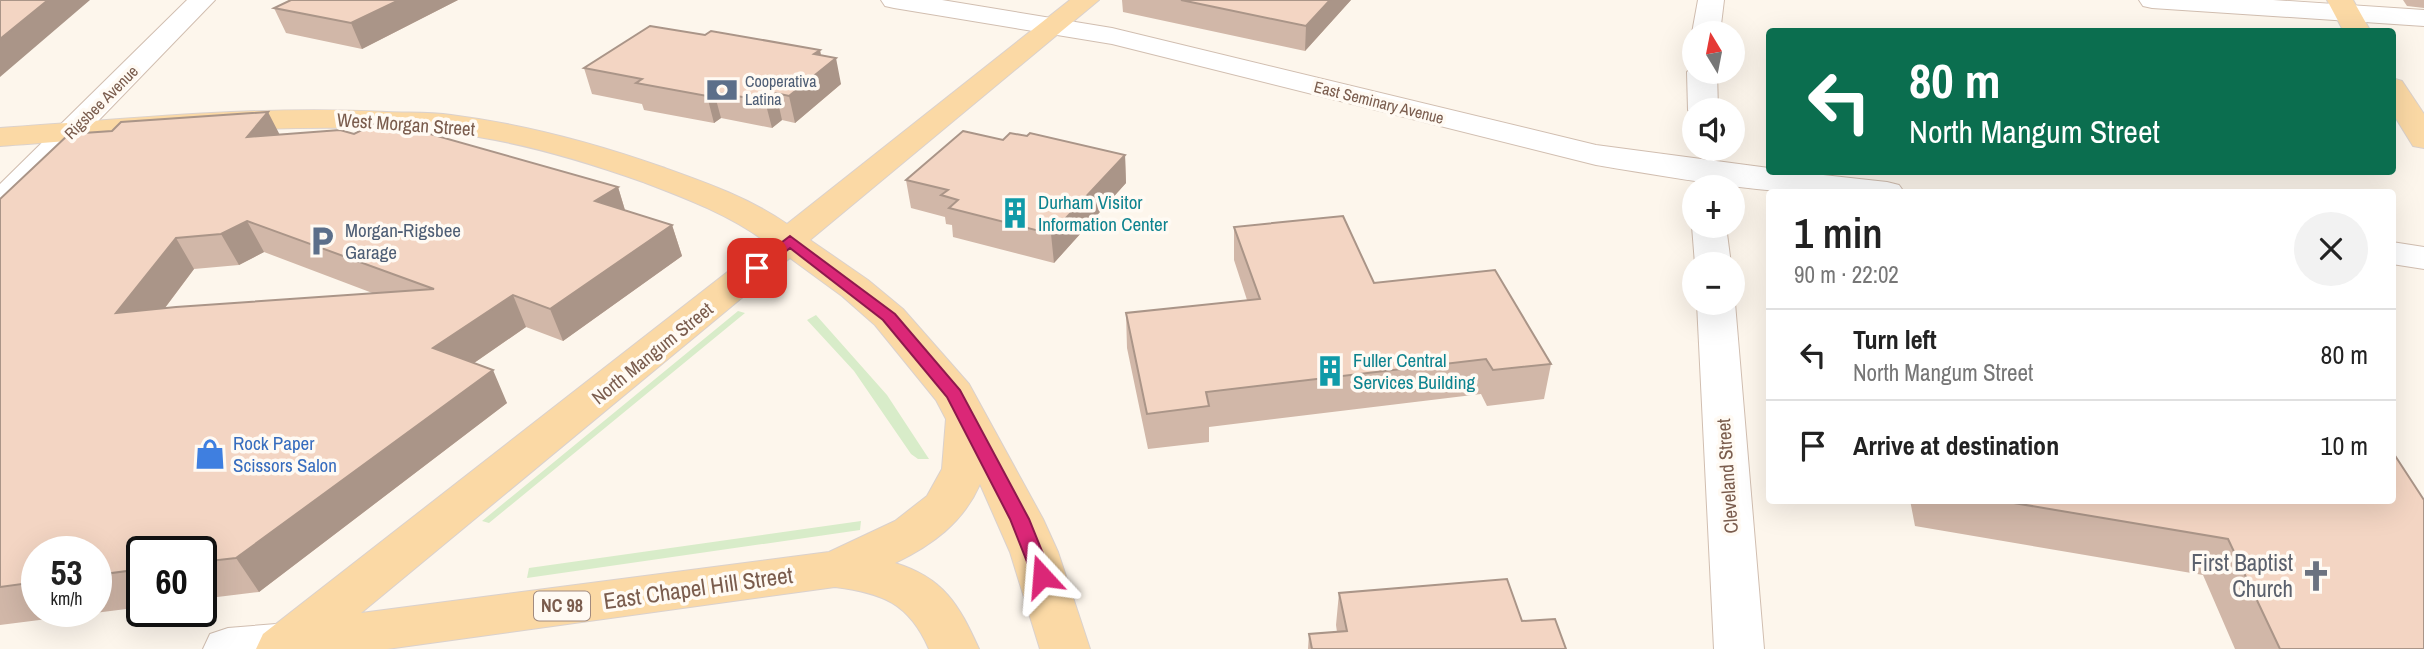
<!DOCTYPE html>
<html lang="en">
<head>
<meta charset="utf-8">
<style>
  body { margin:0; font-family:"Archivo Narrow",sans-serif; background:#f2f2f2; color:#222; height:100vh; display:flex; flex-direction:column; font-size:26px; white-space:nowrap }
  * { box-sizing:border-box; margin:0 }
  p { font-size:23px; color:#767676 }
  .icon { flex:none; width:38px; height:38px; fill:none; stroke:currentColor; stroke-width:2; stroke-linecap:round; stroke-linejoin:round }
  .map { position:relative; flex:1; overflow:hidden }
  .drawer { position:absolute; left:1766px; top:189px; width:630px; height:315px; display:flex; flex-direction:column; background:#fff; border-radius:7px; box-shadow:0 7px 28px #0002 }
  .drawer>* { flex:none }
  .guide { position:absolute; left:1766px; top:28px; width:630px; height:147px; border-radius:7px; box-shadow:0 7px 28px #0002; background:#0b6e4f; color:#fff; overflow:hidden }
  .needle { width:46px; rotate:350deg }
  .fabs { position:absolute; left:1682px; top:21px; display:grid; gap:14px }
  .fabs a { display:grid; place-items:center; width:63px; height:63px; border-radius:50%; background:#fff; box-shadow:0 7px 28px #0002; font-size:35px }
  .speed { position:absolute; left:21px; top:536px; display:flex; gap:14px; font-size:35px; font-weight:700; text-align:center }
  .speed>* { display:grid; place-content:center; width:91px; height:91px; border-radius:50%; background:#fff; box-shadow:0 7px 28px #0002; line-height:1 }
  .speed small { font-size:18px; font-weight:400 }
  .speed .limit { border:4px solid #111; border-radius:10px; background:#fff; color:#111 }
  .pin { position:absolute; display:grid; place-items:center; width:60px; height:60px; color:#fff; margin:-30px; border-radius:14px; box-shadow:0 4px 10px #0006 }
  .me { position:absolute; width:77px; margin:-38px; rotate:341deg; stroke-linejoin:round; filter:drop-shadow(0 0 5px #0008) }
  .turn { display:flex; align-items:center; gap:24px; height:147px; padding:0 28px; font-size:32px }
  .turn .icon { width:91px; height:91px; stroke-width:2.5 }
  .turn b { display:block; font-size:49px; line-height:60px }
  .round { display:grid; place-items:center; flex:none; width:74px; height:74px; border-radius:37px; background:#f2f2f2 }
  .headline { display:flex; align-items:center; justify-content:space-between; height:119px; padding:0 28px }
  h1 { font-size:42px; font-weight:600; line-height:52px }
  ul { padding:0; list-style:none }
  li { display:flex; align-items:center; gap:21px; height:91px; padding:0 28px; border-top:2px solid #e0e0e0 }
  li div { flex:1 }
  li b { display:block; font-size:26px }
  li em { font-style:normal }
  .map>svg:first-child { display:block }
  .green { fill:#d8ecc9 }
  .lines { fill:none; stroke-linecap:round; stroke-linejoin:round }
  .minor-casing { stroke:#d1beb0; stroke-width:2 }
  .major-casing { stroke:#dad1cd; stroke-width:2 }
  .minor { fill:#fff; fill-rule:evenodd }
  .major { fill:#fbd9a5; fill-rule:evenodd }
  .wall { fill:#d1b7a8; fill-rule:evenodd }
  .shaded-wall { fill:#aa9588 }
  .building { fill:#f3d5c3; stroke:#aa9588; stroke-width:2; fill-rule:evenodd }
  .route { fill:#db2777; stroke:#8e194d; stroke-width:2 }
  .labels { text-anchor:middle; stroke-width:7; stroke-linejoin:round; paint-order:stroke }
  .far-service-label { font-size:16px; fill:#4e5e75; stroke:#fffaf3; text-anchor:start }
  .far-street-label { font-size:16px; fill:#7a5c4d; stroke:#fffaf3 }
  .shield { fill:#fffaf3; stroke:#a28b7f; stroke-width:2 }
  .shield-label { font-size:18px; font-weight:bold; fill:#7a5c4d }
  .street-label { font-size:19px; fill:#7a5c4d; stroke:#fffaf3 }
  .culture-label { font-size:19px; fill:#0d838f; stroke:#fffaf3; text-anchor:start }
  .service-label { font-size:19px; fill:#4e5e75; stroke:#fffaf3; text-anchor:start }
  .shop-label { font-size:19px; fill:#366cbe; stroke:#fffaf3; text-anchor:start }
  .near-worship-label { font-size:23px; fill:#5b616d; stroke:#fffaf3; text-anchor:end }
  .near-street-label { font-size:23px; fill:#7a5c4d; stroke:#fffaf3 }
</style>
</head>
<body>
<div class="map">
<svg width="2424" height="649" viewBox="0 0 2424 649">
  <rect width="100%" height="100%" fill="#fdf6ec"/>
  <path class="green" d="M738,311l7,2 -256,210 -7,-2z
    M816,315l71,80 42,64h-11l-7,-5 -57,-83 -47,-51z
    M861,521l-1,9 -333,48 2,-10z"/>
  <g class="lines">
    <defs>
      <path id="minor" d="M187,0h28l-203,210 -12,3v-29z
        M881,0h61l170,28 484,117 173,23v4h27l91,10 12,3 5,7c-97,10 -212,-11 -308,-27l-484,-121 -218,-36 -9,-2z
        M1698,0h26l-4,33h-26v3l-2,-3z
        M2139,0h134l151,10v16l-272,-18 -9,-2z
        M1694,65v7h23l1,38h-24v7l-6,-7 -1,-38z
        M1694,223v3h32l5,38h-36l-3,-38z
        M2392,242l32,5v22l-32,-5z
        M1732,300l3,3 29,346h-50l-17,-346h35z
        M289,623l18,6 7,14 -3,6h-108l7,-15 18,-6z"/>
      <path id="major" d="M1070,0h29l-289,240 58,40 35,29 66,75 74,135 15,33 32,97h-50l-30,-97 -30,-68c-17,39 -48,61 -85,79 49,15 64,42 84,86h-50c-20,-46 -47,-56 -94,-62l-448,62h-131l7,-15 503,-392c-36,-27 -81,-44 -123,-60 -62,-22 -128,-42 -194,-49 -149,-14 -300,3 -449,13v-18c129,-9 258,-23 387,-16 21,1 43,0 64,3 71,9 143,28 211,52 42,15 88,31 125,57zM790,258l52,38 33,29 61,75 10,19 -4,50 -15,27 -32,25 -66,31 -468,61z
        M2327,0h26l18,32h-27z
        M2392,78l10,3 22,33v34l-11,-2 -21,-34z"/>
    </defs>
    <use href="#minor" class="minor-casing"/>
    <use href="#major" class="major-casing"/>
    <use href="#minor" class="minor"/>
    <use href="#major" class="major"/>
  </g>
  <path class="wall" d="M291,0h167l-96,49 -76,-16 -12,-25z
    M1122,0h229l-46,51 -182,-39z
    M2403,0h21v8l-17,-2z
    M820,50l1,6 20,28 -46,39 -13,-3 -10,8 -51,-10 -7,5 -70,-13 -2,-6 -50,-10 -8,-26z
    M398,133l220,54 7,23 47,15 10,31 -119,85 -37,-14 -52,36 33,40 -248,189 -58,7v-48h-59v56l-142,18v-426l279,-65zM264,252l111,42 -210,14 29,-39 45,-4zM37,551h59v60h-59z
    M1003,140l122,15 1,28 -72,80 -101,-26 -1,-12 -6,-1 -1,-7 -34,-9 -5,-28z
    M1234,227l140,56 177,81 -7,35 -57,7 -6,-12 -272,33v15l-61,7 -21,-101 -1,-35 121,-13 -13,-40z
    M1910,500h482l32,149h-189l-32,-74 -288,-49z
    M1339,593l183,28 44,28h-258l1,-15 28,-2 -1,-7z"/>
  <path class="shaded-wall" d="M48,0h42l-90,77v-38z
    M399,0h59l-96,49 -11,-26z
    M1330,0h21l-46,51 1,-25z
    M820,50l3,18 13,-10 5,26 -46,39 -6,-27 25,-42z
    M714,92l7,26 -7,5 -7,-27z
    M776,93l6,27 -10,8 -7,-27z
    M268,112l15,29 -36,-4z
    M1125,155l1,28 -72,80 -3,-29z
    M618,187l9,30 -32,-16z
    M247,221l17,31 -25,13 -18,-31z
    M672,225l10,31 -119,85 -13,-32z
    M176,238l18,31 -57,76 -21,-32z
    M513,295l13,32 -78,54 -15,-33z
    M493,370l14,33 -248,189 -23,-34z"/>
  <path class="building" d="M0,0h48l-48,39z
    M291,0h108l-48,23 -77,-15z
    M1181,0h149l-24,26z
    M650,26l55,9 6,-4 109,19 -6,4 22,4 -47,38 -13,-3 -11,8 -51,-9 -7,4 -71,-13 6,-4 -58,-11z
    M268,112l-21,25 93,-7 14,4 20,-10 24,9 11,-5 209,59 -23,14 77,24 -122,84 -37,-14 -80,53 60,22 -257,188 -35,4v-11h-59v18l-46,6v-24h-59v31l-37,5v-388l69,-65 43,-3 9,-9zM247,221l187,68 -258,18 -60,6 60,-75 45,-4z
    M963,131l40,9 7,-7 17,3 3,-3 95,22 -74,79 -102,-26 9,-8 -17,-5 7,-5 -42,-10z
    M1343,216l31,67 121,-13 56,94 -58,6 -7,-11 -280,33 3,14 -62,8 -21,-101 134,-14 -26,-72z
    M2392,451l32,49v149h-144l-52,-110 -232,-39h396z
    M1507,579l15,42 33,-2 11,30h-254l-3,-15 38,-3 -8,-38z"/>
  <path class="route" d="M790,236l105,78 65,76 69,129 23,57 -3,6 -7,2 -7,-2 -25,-63 -63,-122 -64,-77 -93,-72 -28,23h-10l-2,-3 2,-3z"/>
  <defs>
    <symbol id="bank-bare" viewBox="-9 -9 18 18"><path d="M-6-4H6V4H-6ZM0-2.3a2.3 2.3 0 1 0 0 4.6a2.3 2.3 0 1 0 0-4.6Z" fill="#5c6f8a" stroke="#fffaf3" stroke-width="2.5" paint-order="stroke"/></symbol>
    <symbol id="building-bare" viewBox="-9 -9 18 18"><path d="M-4-6H4V6H1V3H-1V6H-4ZM-2.5-4.3h1.7v1.8h-1.7ZM.8-4.3h1.7v1.8H.8ZM-2.5-1h1.7V.8h-1.7ZM.8-1h1.7V.8H.8Z" fill="#0f9aa8" stroke="#fffaf3" stroke-width="2.5" paint-order="stroke"/></symbol>
    <symbol id="parking-bare" viewBox="-9 -9 18 18"><path d="M-3.5-5.5H1a3.5 3.5 0 0 1 0 7H-1V5.5H-3.5ZM-1-3.4V-.6H.8a1.4 1.4 0 0 0 0-2.8Z" fill="#5c6f8a" stroke="#fffaf3" stroke-width="2.5" paint-order="stroke"/></symbol>
    <symbol id="shop-bare" viewBox="-9 -9 18 18"><path d="M-5-2.5h2.3a2.7 3.5 0 0 1 5.4 0H5L5.5 6h-11ZM-1.5-2.5h3a1.5 2.3 0 0 0-3 0Z" fill="#3f7fe0" stroke="#fffaf3" stroke-width="2.5" paint-order="stroke"/></symbol>
    <symbol id="church-bare" viewBox="-9 -9 18 18"><path d="M-1.2-6h2.4v3.5h3.3v2.4h-3.3V6h-2.4V-.1h-3.3v-2.4h3.3Z" fill="#6b7280" stroke="#fffaf3" stroke-width="2.5" paint-order="stroke"/></symbol>
  </defs>
  <g fill-rule="evenodd">
    <use href="#bank-bare" x="700" y="68" width="44" height="44"/>
    <use href="#building-bare" x="993" y="191" width="44" height="44"/>
    <use href="#parking-bare" x="300" y="219" width="44" height="44"/>
    <use href="#building-bare" x="1308" y="349" width="44" height="44"/>
    <use href="#shop-bare" x="188" y="432" width="44" height="44"/>
    <use href="#church-bare" x="2294" y="554" width="44" height="44"/>
  </g>
  <g class="labels">
    <g class="far-service-label">
      <text x="745" y="87">Cooperativa<tspan x="745" dy="18">Latina</tspan></text>
    </g>
    <g class="far-street-label">
      <text transform="translate(101 102) rotate(-45)" y="6">Rigsbee Avenue</text>
      <text transform="translate(1379 102) rotate(14)" y="6">East Seminary Avenue</text>
    </g>
    <rect class="shield" x="534" y="591.5" width="56" height="29" rx="5"/>
    <g class="shield-label">
      <text x="562" y="612">NC 98</text>
    </g>
    <g class="street-label">
      <text transform="translate(406 124) rotate(4)" y="7">West Morgan Street</text>
      <text transform="translate(652 353) rotate(-39)" y="7">North Mangum Street</text>
      <text transform="translate(1727 476) rotate(-94)" y="7">Cleveland Street</text>
    </g>
    <g class="culture-label">
      <text x="1038" y="209">Durham Visitor<tspan x="1038" dy="22">Information Center</tspan></text>
      <text x="1353" y="367">Fuller Central<tspan x="1353" dy="22">Services Building</tspan></text>
    </g>
    <g class="service-label">
      <text x="345" y="237">Morgan-Rigsbee<tspan x="345" dy="22">Garage</tspan></text>
    </g>
    <g class="shop-label">
      <text x="233" y="450">Rock Paper<tspan x="233" dy="22">Scissors Salon</tspan></text>
    </g>
    <g class="near-worship-label">
      <text x="2293" y="571">First Baptist<tspan x="2293" dy="26">Church</tspan></text>
    </g>
    <g class="near-street-label">
      <text transform="translate(698 588) rotate(-8)" y="8">East Chapel Hill Street</text>
    </g>
  </g>
</svg>
<div class="fabs">
<a><svg class="needle" viewBox="-14 -14 28 28"><path d="M0-13l5 13h-10z" fill="#e53935"/><path d="M0 13l5-13h-10z" fill="#767676"/></svg></a>
<a><svg class="icon" aria-label="sound" viewBox="0 0 24 24"><path d="M4 9h4l5-4v14l-5-4H4zM17 9q2 3 0 6"/></svg></a>
<a>+</a>
<a>−</a>
</div>
<div class="speed"><div>53<small>km/h</small></div><div class="limit">60</div></div>
<div class="pin" style="left:757px;top:268px;background:#d93025"><svg class="icon" aria-label="arrive" viewBox="0 0 24 24"><path d="M6 21V4h12l-3 4 3 4H6"/></svg></div>
<svg class="me" style="left:1042px;top:576px" viewBox="-20 -20 40 40"><path d="M0-17L14 15 0 8-14 15z" fill="#db2777" stroke="#fff" stroke-width="4"/></svg>
<div class="guide">
<div class="turn"><svg class="icon" aria-label="left" viewBox="0 0 24 24"><path d="M17 20v-9H6M10 6l-5 5 5 5"/></svg><div><b>80 m</b>North Mangum Street</div></div>
</div>
<section class="drawer">
<div class="headline"><div><h1>1 min</h1><p>90 m · 22:02</p></div><a class="round"><svg class="icon" aria-label="close" viewBox="0 0 24 24"><path d="M6 6l12 12M18 6L6 18"/></svg></a></div>
<ul>
<li><svg class="icon" aria-label="left" viewBox="0 0 24 24"><path d="M17 20v-9H6M10 6l-5 5 5 5"/></svg><div><b>Turn left</b><p>North Mangum Street</p></div><em>80 m</em></li>
<li><svg class="icon" aria-label="arrive" viewBox="0 0 24 24"><path d="M6 21V4h12l-3 4 3 4H6"/></svg><div><b>Arrive at destination</b></div><em>10 m</em></li>
</ul>
</section>
</div>
</body>
</html>
